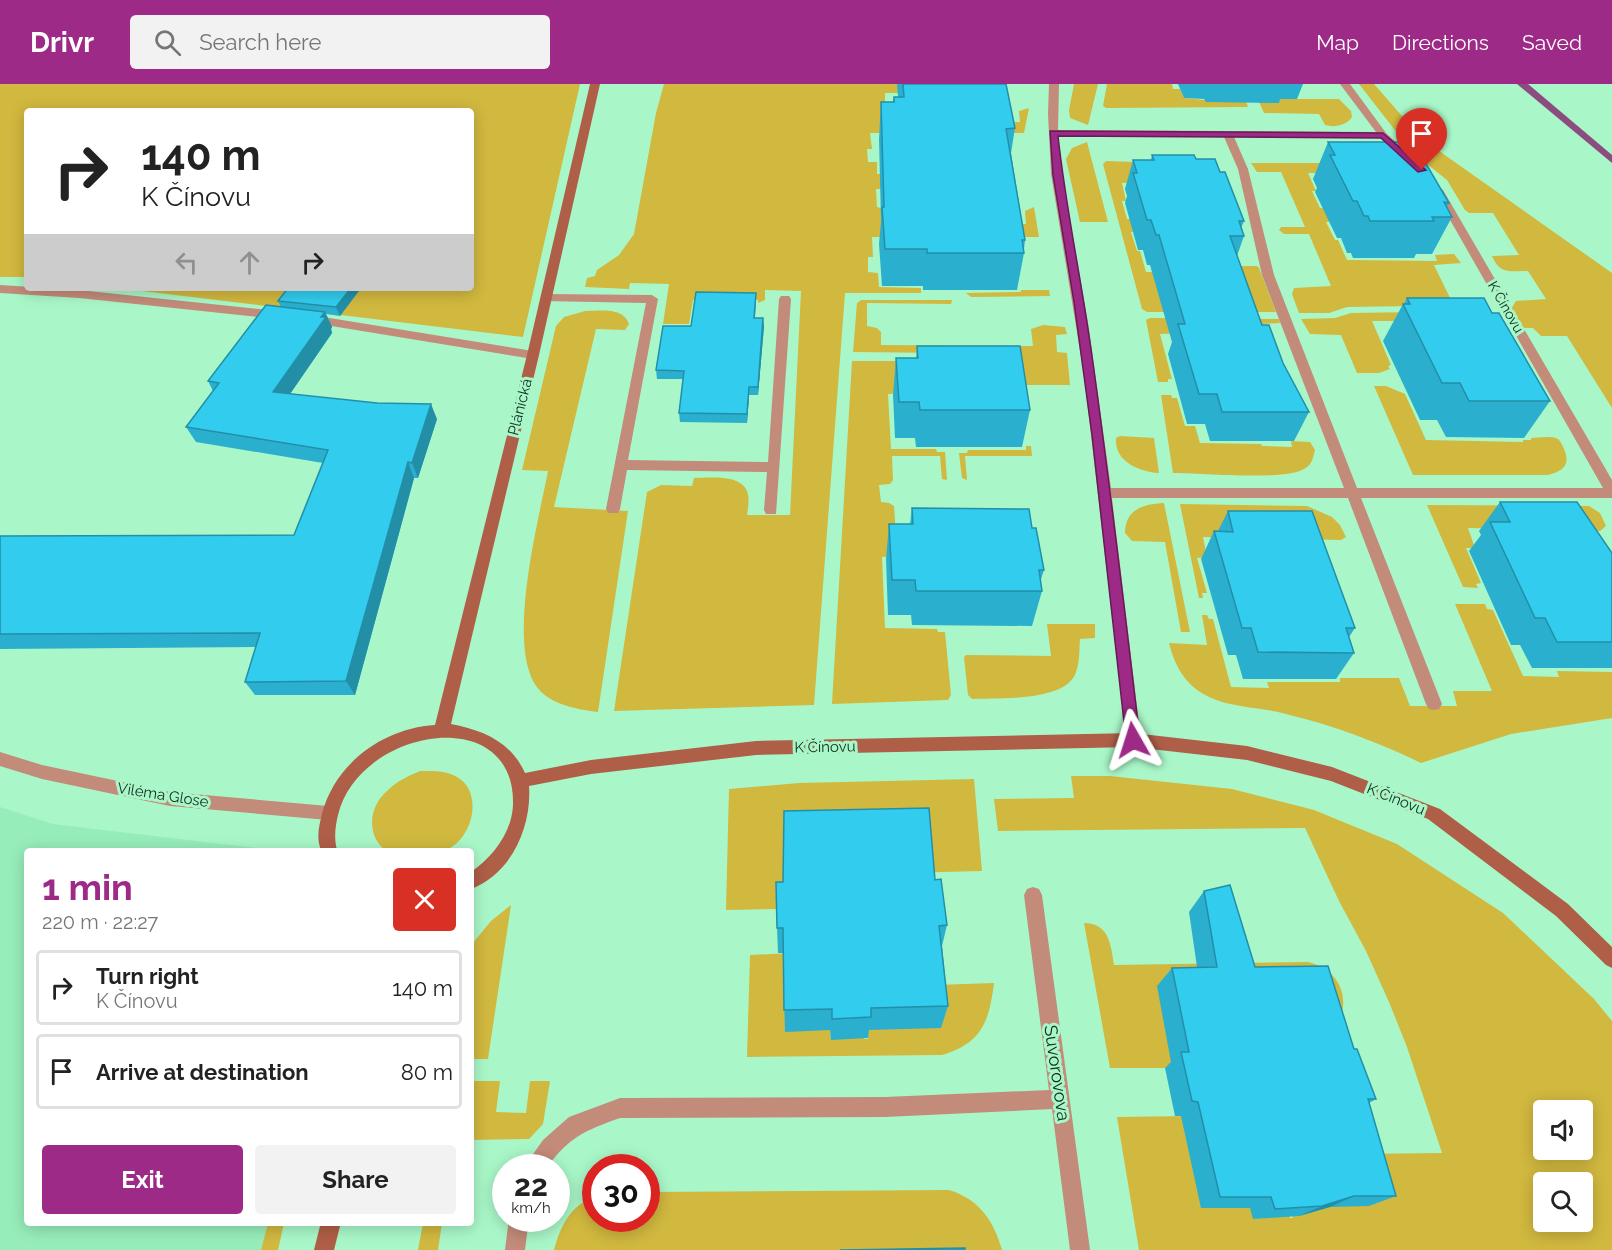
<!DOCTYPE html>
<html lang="en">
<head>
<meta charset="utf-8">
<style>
  body { margin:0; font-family:Raleway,sans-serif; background:#f2f2f2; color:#222; height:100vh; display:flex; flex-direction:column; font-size:22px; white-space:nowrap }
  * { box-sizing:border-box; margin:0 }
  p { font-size:20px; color:#767676 }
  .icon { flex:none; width:33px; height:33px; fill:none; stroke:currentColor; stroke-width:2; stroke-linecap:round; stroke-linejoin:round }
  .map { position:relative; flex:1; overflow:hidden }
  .drawer { position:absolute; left:24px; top:764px; width:450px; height:378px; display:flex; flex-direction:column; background:#fff; border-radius:6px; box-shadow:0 3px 15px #0003 }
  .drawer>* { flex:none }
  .hud { position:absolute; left:24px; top:24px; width:450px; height:183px; border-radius:6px; box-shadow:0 3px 15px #0003; background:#fff; color:#222; overflow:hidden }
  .controls { position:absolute; left:1533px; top:1016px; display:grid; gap:12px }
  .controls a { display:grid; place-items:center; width:60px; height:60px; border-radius:6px; background:#fff; box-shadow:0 3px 15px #0003; font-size:30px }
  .speed { position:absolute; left:492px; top:1070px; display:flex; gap:12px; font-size:30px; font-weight:700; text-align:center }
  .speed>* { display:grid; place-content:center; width:78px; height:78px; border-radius:50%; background:#fff; box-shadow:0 3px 15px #0003; line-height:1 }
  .speed small { font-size:15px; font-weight:400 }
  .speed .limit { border:9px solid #d22; background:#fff; color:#111 }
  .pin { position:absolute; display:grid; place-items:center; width:51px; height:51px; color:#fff; margin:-62px -26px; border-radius:50% 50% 50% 0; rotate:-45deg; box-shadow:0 0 6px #0007 }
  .pin .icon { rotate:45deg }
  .me { position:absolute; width:66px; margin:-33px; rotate:354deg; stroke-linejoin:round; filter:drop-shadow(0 0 4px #0008) }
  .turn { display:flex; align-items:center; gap:21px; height:126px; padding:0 18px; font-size:27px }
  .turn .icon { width:78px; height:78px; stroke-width:2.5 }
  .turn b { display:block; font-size:42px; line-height:51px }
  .lanes { display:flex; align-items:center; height:57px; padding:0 18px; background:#0003; justify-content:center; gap:30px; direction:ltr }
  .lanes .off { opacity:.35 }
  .round { display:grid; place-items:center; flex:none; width:63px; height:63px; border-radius:6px; background:#f2f2f2 }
  .summary { display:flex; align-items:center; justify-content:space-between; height:102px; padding:0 18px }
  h1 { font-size:36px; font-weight:700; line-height:45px; color:#9d2a86 }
  .button { display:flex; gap:12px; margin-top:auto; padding:12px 18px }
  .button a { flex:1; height:69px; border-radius:6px; background:#9d2a86; color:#fff; font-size:24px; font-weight:700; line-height:69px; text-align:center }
  .button a+a { background:#f2f2f2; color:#222 }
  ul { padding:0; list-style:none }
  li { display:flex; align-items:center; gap:18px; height:75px; margin:0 12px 9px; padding:0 6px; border:3px solid #e0e0e0; border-radius:6px }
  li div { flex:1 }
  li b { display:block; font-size:22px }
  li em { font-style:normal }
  header { display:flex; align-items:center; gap:36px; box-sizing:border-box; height:84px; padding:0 30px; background:#9d2a86; color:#fff }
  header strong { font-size:28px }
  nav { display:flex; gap:33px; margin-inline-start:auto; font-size:21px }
  .search { width:420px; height:54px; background:#f2f2f2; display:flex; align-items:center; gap:15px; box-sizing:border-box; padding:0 21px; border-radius:6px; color:#767676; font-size:22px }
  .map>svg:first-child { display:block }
  .built { fill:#97edba }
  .green { fill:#d1b83f; fill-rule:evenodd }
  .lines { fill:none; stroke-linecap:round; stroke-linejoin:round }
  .stream { fill:#8b4c7f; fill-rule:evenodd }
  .lane { fill:#c38b7a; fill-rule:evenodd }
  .street { fill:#c38b7a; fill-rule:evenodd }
  .secondary { fill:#af5e47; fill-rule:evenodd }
  .wall { fill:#2bafce }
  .shaded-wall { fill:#238fa7 }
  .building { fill:#32ccef; stroke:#238fa7; stroke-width:1.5 }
  .route { fill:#9d2a86; stroke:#661b57; stroke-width:1.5 }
  .labels { text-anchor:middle; stroke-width:6; stroke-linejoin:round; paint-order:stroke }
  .far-street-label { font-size:14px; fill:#0f2f1e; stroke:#a9f7c8 }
  .street-label { font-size:15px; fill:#0f2f1e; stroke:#a9f7c8 }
  .near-street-label { font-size:18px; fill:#0f2f1e; stroke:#a9f7c8 }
</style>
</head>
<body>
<header>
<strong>Drivr</strong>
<div class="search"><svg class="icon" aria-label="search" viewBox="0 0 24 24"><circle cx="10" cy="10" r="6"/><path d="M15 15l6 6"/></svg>Search here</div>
<nav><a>Map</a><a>Directions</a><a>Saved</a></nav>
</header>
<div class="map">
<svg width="1612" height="1166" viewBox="0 0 1612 1166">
  <rect width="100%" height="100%" fill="#a9f7c8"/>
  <path class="built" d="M0,723l53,17 221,26h-247v372l241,1 -7,27h-261z"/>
  <path class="green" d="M0,0h580l-57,253 -406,-49h354v-177h-444v166h-27z
    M664,0h258l43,9h-80v16l10,13h125l-1,-11 10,-3 -5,25h-154l2,16h-5l1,13h9v12h37l29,15h-67l1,18 8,2 4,14 137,1 -1,-13 9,-4 5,30h-167l1,20h-5v15l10,1 1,14 42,1v5h-76l-31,412 -200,6 33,-219 14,-7 31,1 2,-8c15,0 46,-4 53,13 3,7 1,17 0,24h43l11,-224 -36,-1v10l-7,3v-3h-65l-4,24h-26l6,-40 -39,-1 -1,6 -44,-2 2,-9 8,-2 2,-6 22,-15 15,-21 22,-121z
    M1074,0h24l-10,41 -18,-7 -1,-8z
    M1107,0h65l1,5h7l4,9 42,4 19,-3 3,8 -142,1 -3,-2z
    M1359,0h15l48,55 190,134v135l-45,-72h-26l-8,-8h-12l-10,-19 5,-8 30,-2 -18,-28c-18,0 -28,4 -36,-15l27,-1 -26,-42h-24l-4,-3 -18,-30 -35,-28z
    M1277,15h62l12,12 1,6c-5,8 -17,11 -27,8l-6,-11 -55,-1 -5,-11z
    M1087,58l21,80h-28l-14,-63 6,-11z
    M1106,77l32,1 10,21h-26l4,18h-4l5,18h12l3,13h-11l6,19h3l6,21h92l-1,-6h20l2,2 17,44h-129l-5,-3 -39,-145z
    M1251,79h76l7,10h-26l8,18h-4l8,17h11l7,13 -12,1 9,18h3l9,20 90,1 -2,-6 19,-1 7,9 -27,2 18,37 34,3 -139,2 -18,6h-30l-7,-19 2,-6 37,-2 -22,-52h-25l-5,-4 2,-3h24l-24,-55h-24z
    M1021,206h28l1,6 -79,1 -5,-4 55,-1z
    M861,216h91l-1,4 -84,-1v23l10,2 4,4v13l152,1 -2,-17 12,-4 22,2 2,7 -11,1 1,17 10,1 3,32h-45l-75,-32 -97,-1 4,-49z
    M585,227c16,0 38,-4 44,13l-4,6 -29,-1 -42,178 74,4 -30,201c-23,-3 -53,-8 -65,-31 -24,-48 5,-158 15,-210l-26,-1 34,-144 8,-9z
    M1488,227l-90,10h-26l19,44 -3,1 2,3 -11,4h-22l-16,-38 -31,-1 -9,-15 34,-1 16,-5z
    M1150,234l129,1 1,4c-40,1 -79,11 -120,11l12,45h-4v3h-10l-12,-62z
    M852,277h84l-28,32 -20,1 3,55h45l1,3h8l2,28 -5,-1 -2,-23h-48l1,24 -3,4 -11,1 2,17 8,1 5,3 2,28h36l-2,-26h5l3,29 -34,19 -22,1 3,71 52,1 1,3h7l6,63 -3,5 -116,4z
    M1374,302h12l19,8 21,46 97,2v-2h8v-2c7,0 23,-3 28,2 2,2 4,7 5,9 7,16 -1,22 -16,26h-135z
    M1161,311h10l1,3h5l8,28h10l5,17 61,1 1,2 30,1 -1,-6 19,1 5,8c-2,8 -3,15 -11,19 -19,12 -104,4 -131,4z
    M1120,352l34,2 5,35c-19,-1 -45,-11 -43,-35z
    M1026,362h5l1,10h-67l2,24 -5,-2 -3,-25h8l1,-3h58z
    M1164,419l26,129h-9l-16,-90 -33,-1 -7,-8c0,-24 19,-29 39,-30z
    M1180,420l127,2 25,11 8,8 6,12 -5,3 -138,-3 4,20 -10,1 10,35h-5l1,5h-4z
    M1427,421l162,1 11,7 6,13 -6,5 -132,-3 7,20h-9l15,35 -5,1 2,4 -15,-1z
    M1455,520h30l2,5 6,1 30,66 36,1 -2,-6 55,1v46l-101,16 -90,29c-43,-21 -89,-38 -135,-49 -25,-7 -54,-6 -77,-17 -23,-11 -34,-30 -40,-54l38,2 -5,-30h5l2,4h4l18,68 38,1 -2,-6h73v-4h59l11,28h47l-4,-15h39z
    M1047,540h48v14l-15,1c-1,11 0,23 -4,33 -9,30 -79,26 -104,27l-4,-4 -4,-38 2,-2 85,1z
    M420,687c13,0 25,-1 37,6 27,15 16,62 -11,73 -13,5 -45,1 -61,0 -19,-15 -16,-44 2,-59 10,-10 21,-15 33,-20z
    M1071,692h39l122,13 82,21 83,34 106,69 91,86 18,22v229h-473l-22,-133 73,-1 60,91 4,12 33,-12 3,11h3l-3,-11 65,-53 87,-1 -35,-106 -18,-45 -23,-51 -27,-50 -34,-73 -307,3 -4,-32 80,-1zM1544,1026h38v39h-38zM1544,1098h38v39h-38z
    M974,695l8,92 -197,5 -7,33 -52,1 3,-121 70,-6z
    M511,821l-23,154h-17l1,-115 19,-23z
    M1084,839c25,0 27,22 30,42l194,-3c24,5 40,26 34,51l-162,55h-70z
    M792,869l38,77 1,10 33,-10v9h4v-9l68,-45 58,-2c-5,39 -12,60 -52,72l-195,2 3,-102z
    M471,997h29l-4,31 30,1 4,-32h20l-7,43 -14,15 -58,1z
    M949,1106c30,9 45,31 53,60h-448c6,-23 17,-46 41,-53l1,21h50l1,-26z
    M268,1139h16l-6,27h-17z
    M423,1139h19l-4,27h-20z"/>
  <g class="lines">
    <path class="stream" d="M1517,0h11l84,71v8z"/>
    <path class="lane" d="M546,210l106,1 6,4 -30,161 140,2 11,-163 2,-3h8l2,3 -15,215h-10l-2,-4 3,-38 -140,-2 -7,39 -2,4h-10l-2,-4 40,-206 -104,-2 -2,-3z"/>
    <path class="street" d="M1049,0h10l-1,46 318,2 -36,-48h10l36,49 23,21v4h-8l-21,-20 -146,-1 14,32 26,106 83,213h246l-170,-298 5,-3 5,3 169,290v18h-251l81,206 -3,5 -5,1 -5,-1 -3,-5 -78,-206h-236l29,242 -2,5 -6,2 -6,-2 -43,-370 -33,-201 -3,-60zM1058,52l166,1 14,32 24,106 82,213h-233l-23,-165 -26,-149z
      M0,201l79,5 199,21 6,4 -6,4 -199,-21 -79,-5z
      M311,231l222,36 6,4 -6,4 -226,-37v-6z
      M0,668l42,13 128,27 158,14 6,2 2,5 -2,5 -6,2 -158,-14 -128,-27 -42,-13z
      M1033,803l6,2 3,6 48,355h-20l-18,-141 -167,8 -265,1c-36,13 -49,18 -73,49h-23l19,-27 26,-23 51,-19 265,-1 164,-7 -25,-195 3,-6z
      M509,1134h20l-4,32h-20z"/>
    <path class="secondary" d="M590,0h10l-61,271 -88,369c32,6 60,18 74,49l66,-13 165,-19 377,-8 114,13 85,21 108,42 128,95 44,43v21l-6,-3 -50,-49 -128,-97 -97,-38 -84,-21 -114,-13 -377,8 -165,19 -62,12c3,41 -18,88 -58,103v-17c22,-15 41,-40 42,-67 3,-104 -154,-77 -175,10 -3,12 -4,24 -1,35h-16c-5,-12 -2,-24 1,-36 13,-51 62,-86 113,-89l92,-370z
      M321,1138h20l-7,28h-20z"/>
  </g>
  <path class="wall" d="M897,0h109l9,44 -4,25 14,87 -1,9v4l-7,37h-94v-4h-41l-3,-42 2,-23 -2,-82 2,-37h12l1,-5h4z
    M1178,0h125l-6,15h-17l-1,4 -73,-1 -2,-3 -20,-1z
    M1328,58l121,61 -2,4 5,10 -20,37h-16l-2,4h-61l-2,-5h-4l-6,-15h-4l-22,-46 2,-4 -4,-9z
    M1152,71l44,4 24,13 24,49 -3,7 3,8 -7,20 25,69 47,87 -15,29h-84l-5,-17h-18l-19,-70 4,-12 -22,-77h-3l-4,-15h-5l-13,-47 2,-7 -2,-7 8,-29h18z
    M288,204h73l-21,28 -14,-2 6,13 -1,2 1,4 -42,61 147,25 -19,59h-4l-59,217h-100l-10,-13 11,-35 -256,2v-113l294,-1 29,-72 -127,-21 -10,-15 27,-36 -5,-10 73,-74 -3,-6z
    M1407,214l85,15 58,88 -26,37 -78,-1 -9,-17h-17l-37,-79 20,-37h1z
    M756,218l-1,16 9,8 -6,69h-9l-2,28 -67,-1 -1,-9 4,-34h-26l-1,-9 35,-44z
    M917,262l113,64 -8,37h-106l-1,-9h-20l-2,-43 3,-37h20z
    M1500,418l112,51v115h-80l-12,-23h-9l-42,-94 12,-16 -2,-4z
    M912,424l132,62 -4,12 2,9 -10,35 -120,-1 -1,-10h-23l-2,-56 3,-35h21z
    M1228,427l127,117 -6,9 5,16 -18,26h-93l-7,-24h-8l-27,-96 13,-28h4z
    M935,796l12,45 -5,21 6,60 -7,22 -72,2 -1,8 -37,2 -1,-10 -45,2 -2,-79h-5l-1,-25z
    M1204,807l51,76 99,82 22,50 -7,4 27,93 -27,10 -39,1 -31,9 -46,3 -3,-11h-49l-20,-92h-6l-10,-48 6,-6 -14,-76 15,-18 25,-1 -8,-55z"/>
  <path class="shaded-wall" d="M351,204h10l-21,28 -4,-9z
    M325,228l7,15 -1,2 1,4 -51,74 -8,-15z
    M763,234l1,8 -6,69v-8z
    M749,303v8l-2,28v-9z
    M431,320l6,15 -19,59 -6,-15z
    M408,378l6,16 -59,217 -9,-14z
    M1354,1112l-24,11 -31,9 23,-10z"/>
  <path class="building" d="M903,0h103l9,44 -9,1 19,111h-3l2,13h-97v-4h-42l-3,-42h2l-3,-105h13v-5h10z
    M1328,58h81l7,13h5l28,48 -5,-1 8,15h-20l2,4h-64l-2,-5h-4l-7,-15h-4l-23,-46h5z
    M1152,71h42l2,4h19l5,13h5l19,49h-5l5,15h-14l32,89h7l14,38 26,49h-87l-5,-18h-18l-21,-70h7l-26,-89h-3l-5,-15h-4l-14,-47h4l-4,-13h21z
    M288,204h63l-15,19 -58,-6z
    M696,208l60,1 -2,25h9l-5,69h-9l-2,27 -68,-1 5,-42 -28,-1 7,-44h28z
    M1407,214h77l8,15h7l51,88h-81l-9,-18h-18l-39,-79h7z
    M266,221l59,7 -4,5h5l-53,75 104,11 54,1 -19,59 -4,-1 -62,219 -101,1 15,-49 -260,1v-98l294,-1 34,-85 -142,-23 33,-44 -11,-2z
    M917,262h103l10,64h-110l-1,-8h-20l-3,-44h22z
    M1500,418h77l35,51v89h-55l-12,-24h-10l-45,-96h20z
    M912,424l117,1 3,19h4l8,42h-5l3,21h-126l-1,-11h-23l-3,-56h24z
    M1228,427h84l43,117h-9l8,25 -96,-1 -7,-24h-9l-28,-97 19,1z
    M929,724l6,72 6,-1 6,46 -8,1 9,80 -77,2v9l-39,2v-10l-48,1 -1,-82h-6l-1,-46h7l1,-71z
    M1230,801l25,82 73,-1 26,83h3l19,50h-8l28,97h-42l-32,10 -47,3 -4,-12h-51l-22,-95 -6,-1 -11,-49h8l-17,-84 45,-1 -13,-76z
    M965,1164v2h-125z"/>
  <path class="route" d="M1050,47l333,2 43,37 -8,2 -37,-34 -323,-2c8,74 24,147 34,220 18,128 33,256 48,384l-2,4h-10l-2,-4 -34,-305 -18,-133 -21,-127z"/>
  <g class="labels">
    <g class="far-street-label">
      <text transform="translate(1506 223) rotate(60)" y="5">K Čínovu</text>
    </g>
    <g class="street-label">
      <text transform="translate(520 323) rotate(-76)" y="5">Plánická</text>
      <text transform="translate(825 663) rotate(-1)" y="5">K Čínovu</text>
      <text transform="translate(163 711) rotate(9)" y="5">Viléma Glose</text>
      <text transform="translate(1396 715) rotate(22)" y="5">K Čínovu</text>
    </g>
    <g class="near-street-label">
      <text transform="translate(1057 989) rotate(82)" y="6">Suvorovova</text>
    </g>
  </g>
</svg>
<div class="controls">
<a><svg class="icon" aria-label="sound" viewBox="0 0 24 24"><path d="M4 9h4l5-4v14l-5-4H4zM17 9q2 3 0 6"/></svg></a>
<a><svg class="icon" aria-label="search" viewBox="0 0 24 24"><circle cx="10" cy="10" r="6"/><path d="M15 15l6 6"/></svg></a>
</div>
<div class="speed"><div>22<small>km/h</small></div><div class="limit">30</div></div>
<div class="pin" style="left:1422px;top:86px;background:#d93025"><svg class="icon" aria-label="arrive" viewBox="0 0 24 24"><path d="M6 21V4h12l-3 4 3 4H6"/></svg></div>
<svg class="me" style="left:1133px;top:656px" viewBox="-20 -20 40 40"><path d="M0-17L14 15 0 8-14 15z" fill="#9d2a86" stroke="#fff" stroke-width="4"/></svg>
<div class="hud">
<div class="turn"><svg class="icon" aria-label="right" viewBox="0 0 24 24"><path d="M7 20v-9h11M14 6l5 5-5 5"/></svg><div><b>140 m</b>K Čínovu</div></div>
<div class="lanes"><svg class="icon off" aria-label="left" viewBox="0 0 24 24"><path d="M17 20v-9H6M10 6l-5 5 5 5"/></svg><svg class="icon off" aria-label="ahead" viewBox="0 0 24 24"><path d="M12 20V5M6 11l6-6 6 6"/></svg><svg class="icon" aria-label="right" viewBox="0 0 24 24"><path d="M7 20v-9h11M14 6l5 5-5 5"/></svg></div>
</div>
<section class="drawer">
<div class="summary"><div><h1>1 min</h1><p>220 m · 22:27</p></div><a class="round" style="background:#d93025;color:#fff"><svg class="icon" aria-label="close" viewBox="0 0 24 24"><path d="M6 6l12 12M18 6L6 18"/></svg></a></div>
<ul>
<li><svg class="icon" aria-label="right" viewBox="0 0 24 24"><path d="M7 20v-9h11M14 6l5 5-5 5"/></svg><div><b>Turn right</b><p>K Čínovu</p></div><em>140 m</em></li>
<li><svg class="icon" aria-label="arrive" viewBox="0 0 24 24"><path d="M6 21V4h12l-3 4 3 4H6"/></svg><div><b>Arrive at destination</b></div><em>80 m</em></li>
</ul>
<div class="button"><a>Exit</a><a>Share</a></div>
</section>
</div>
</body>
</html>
